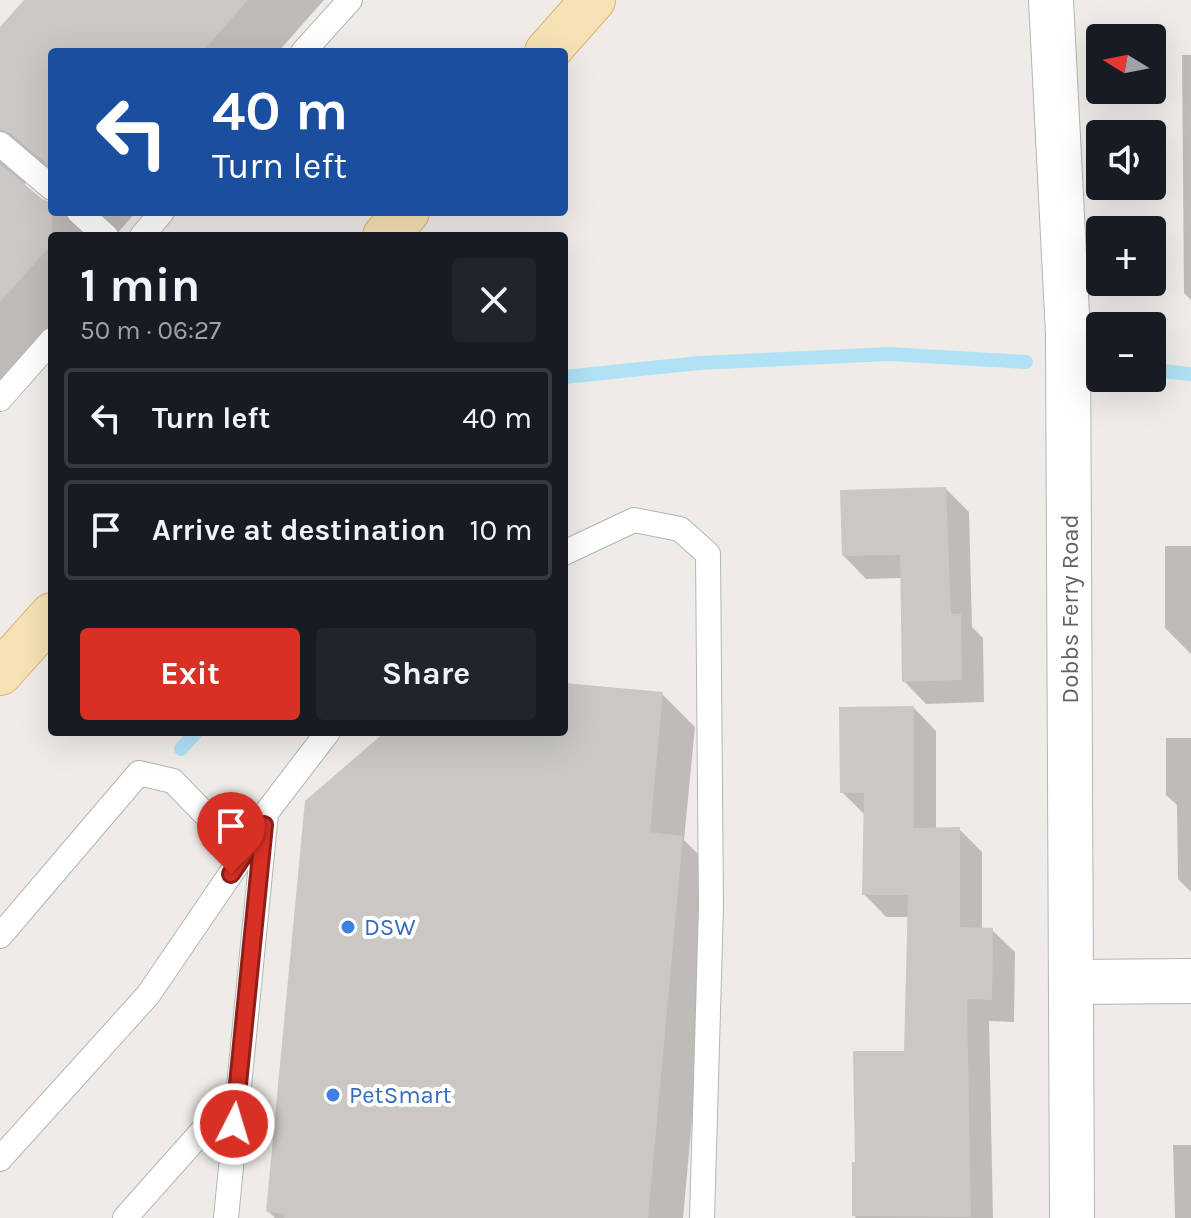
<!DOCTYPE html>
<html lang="en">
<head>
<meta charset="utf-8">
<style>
  body { margin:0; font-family:Karla,sans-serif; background:#20242c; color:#f1f3f6; height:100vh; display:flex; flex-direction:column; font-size:30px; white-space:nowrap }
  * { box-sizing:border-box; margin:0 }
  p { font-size:26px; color:#9ea1a6 }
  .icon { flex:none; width:44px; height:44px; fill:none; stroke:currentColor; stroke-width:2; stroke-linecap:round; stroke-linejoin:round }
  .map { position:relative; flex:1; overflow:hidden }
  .sheet { position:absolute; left:48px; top:232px; width:520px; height:504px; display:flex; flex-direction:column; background:#171b24; border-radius:8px; box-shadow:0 8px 32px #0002 }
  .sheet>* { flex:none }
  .top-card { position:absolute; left:48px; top:48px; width:520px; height:168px; border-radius:8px; box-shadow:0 8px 32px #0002; background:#1a4fa0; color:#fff; overflow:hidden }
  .needle { width:52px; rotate:280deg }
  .tools { position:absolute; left:1086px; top:24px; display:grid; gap:16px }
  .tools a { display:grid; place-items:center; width:80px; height:80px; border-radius:8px; background:#171b24; box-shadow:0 8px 32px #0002; font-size:40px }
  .pin { position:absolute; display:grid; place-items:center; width:68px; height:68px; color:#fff; margin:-82px -34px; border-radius:50% 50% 50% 0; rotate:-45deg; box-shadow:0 0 8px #0007 }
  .pin .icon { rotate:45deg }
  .me { position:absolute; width:88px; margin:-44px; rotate:5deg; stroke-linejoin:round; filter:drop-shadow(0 0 6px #0008) }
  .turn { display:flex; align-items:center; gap:28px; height:168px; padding:0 32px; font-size:36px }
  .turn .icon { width:104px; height:104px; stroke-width:2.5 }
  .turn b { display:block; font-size:56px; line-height:68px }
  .round { display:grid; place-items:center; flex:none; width:84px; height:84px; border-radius:8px; background:#20242c }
  .summary { display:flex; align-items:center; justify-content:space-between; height:136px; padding:0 32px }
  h1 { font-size:48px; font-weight:700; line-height:60px }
  .action { display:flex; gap:16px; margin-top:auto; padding:16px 32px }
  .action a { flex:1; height:92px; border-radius:8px; background:#d93025; color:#fff; font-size:32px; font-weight:700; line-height:92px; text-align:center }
  .action a+a { background:#20242c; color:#f1f3f6 }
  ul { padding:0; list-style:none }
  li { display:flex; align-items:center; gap:24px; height:100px; margin:0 16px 12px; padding:0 16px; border:4px solid #363941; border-radius:8px }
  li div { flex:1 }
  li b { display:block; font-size:30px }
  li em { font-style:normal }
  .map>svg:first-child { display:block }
  .shadow { fill:#0003 }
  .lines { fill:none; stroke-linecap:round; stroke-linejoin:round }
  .stream { stroke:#b1e1f5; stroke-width:14 }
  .building { fill:#cac7c4 }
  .service-casing { stroke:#b2b5b7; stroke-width:26 }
  .minor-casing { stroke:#b2b5b7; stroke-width:46 }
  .secondary-casing { stroke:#b1b5b8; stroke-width:46 }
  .primary-casing { stroke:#e1b06e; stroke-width:46 }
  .service { stroke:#fff; stroke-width:24 }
  .minor { stroke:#fff; stroke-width:44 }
  .secondary { stroke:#fff; stroke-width:44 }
  .primary { stroke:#f6e2b5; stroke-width:44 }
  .route-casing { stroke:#8d1f18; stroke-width:20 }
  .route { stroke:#d93025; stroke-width:14 }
  .shop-dot { fill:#3f7fe0; stroke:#fff; stroke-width:3 }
  .labels { text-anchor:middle; stroke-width:8; stroke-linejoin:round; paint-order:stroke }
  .street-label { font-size:24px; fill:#5f6365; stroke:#fff }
  .shop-label { font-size:24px; fill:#366cbe; stroke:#fff; text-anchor:start }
</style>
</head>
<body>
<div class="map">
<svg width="1191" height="1218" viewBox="0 0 1191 1218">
  <rect width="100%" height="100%" fill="#efece7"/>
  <path class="shadow" d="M29,0h295l-46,52h-226v121l-23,3 -4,8 2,5 15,13 10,2v8h84l-21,24h-63v95l-52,58v-356z
    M1182,55h9v245l-7,-7z
    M946,489l23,23 3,115 11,11 1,64 -58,2 -22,-23 -2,-103 -36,1 -22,-23z
    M1165,546h26v108l-26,-26z
    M564,685l98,9 33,33 -11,113 31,31 -32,347h-408l-7,-7 120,-479h176z
    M914,708l22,23v99l23,-1 23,23v77l10,1 23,22 -1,70 -25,-1 4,197h-137l-2,-3 3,-51 49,-111 3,-136h-23l-22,-23 1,-79 -23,-23z
    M1166,738h25v154l-13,-13 -1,-74 -11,-10z
    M1173,1145h18v73h-16z"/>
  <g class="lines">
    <path class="stream" d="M1152,370l39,4
      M564,377l135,-14 190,-9 137,8
      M181,749l15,-17"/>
  </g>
  <path class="building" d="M24,0h224l-46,52h-150v116l-42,-35 -10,-4v-102z
    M0,164l42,35 10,4v41l-52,58z
    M946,487l5,127h10l1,66 -60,2 -2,-127 -58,1 -2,-66z
    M564,683l99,9 -13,140 33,4 -35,382h-364v-4l-18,-2 39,-411 80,-69h179z
    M914,706v122l46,-1v100l33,1 -1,72 -25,-1 4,218 -119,-1v-54h3l-2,-111h51l4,-156h-46l2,-102h-24l-1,-86z"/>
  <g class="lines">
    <defs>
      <path id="service" d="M303,52l47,-52
        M0,144l52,44
        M79,212l27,24
        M142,236l20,-24
        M0,399l52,-59
        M564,553l70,-33 46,9 28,25 3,353 -9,311
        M0,936l139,-163 34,8 32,33 59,11 -116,170 -148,164
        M125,1218l112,-126
        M226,1218l40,-405 62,-81"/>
      <path id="minor" d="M1072,982l119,-1"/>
      <path id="secondary" d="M1051,0l17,334 4,884"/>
      <path id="primary" d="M547,52l46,-52
        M385,236l22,-24
        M0,673l52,-58"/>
    </defs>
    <use href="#service" class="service-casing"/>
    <use href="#minor" class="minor-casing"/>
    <use href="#secondary" class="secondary-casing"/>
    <use href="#primary" class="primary-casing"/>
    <use href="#service" class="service"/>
    <use href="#minor" class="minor"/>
    <use href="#secondary" class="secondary"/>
    <use href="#primary" class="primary"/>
  </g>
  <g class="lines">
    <defs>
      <path id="route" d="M231,874l33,-49 -30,299"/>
    </defs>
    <use href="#route" class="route-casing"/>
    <use href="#route" class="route"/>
  </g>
  <g class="shop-dot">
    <circle cx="348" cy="927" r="8"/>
    <circle cx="333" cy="1095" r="8"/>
  </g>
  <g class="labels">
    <g class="street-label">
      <text transform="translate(1070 609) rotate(-90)" y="8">Dobbs Ferry Road</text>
    </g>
    <g class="shop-label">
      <text x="364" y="935">DSW</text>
      <text x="349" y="1103">PetSmart</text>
    </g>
  </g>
</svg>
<div class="tools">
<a><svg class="needle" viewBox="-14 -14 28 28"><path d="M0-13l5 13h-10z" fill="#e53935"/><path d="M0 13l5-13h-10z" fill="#9ea1a6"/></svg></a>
<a><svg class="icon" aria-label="sound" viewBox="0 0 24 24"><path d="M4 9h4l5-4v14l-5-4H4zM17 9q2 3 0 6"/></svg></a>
<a>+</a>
<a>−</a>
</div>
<div class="pin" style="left:231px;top:874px;background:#d93025"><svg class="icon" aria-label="arrive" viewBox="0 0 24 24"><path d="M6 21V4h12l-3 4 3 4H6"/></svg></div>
<svg class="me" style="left:234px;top:1124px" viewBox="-20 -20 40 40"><circle r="17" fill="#d93025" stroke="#fff" stroke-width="3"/><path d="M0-11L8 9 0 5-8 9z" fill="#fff"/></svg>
<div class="top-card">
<div class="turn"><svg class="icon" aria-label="left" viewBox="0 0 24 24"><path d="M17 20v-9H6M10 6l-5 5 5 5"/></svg><div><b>40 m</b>Turn left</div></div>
</div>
<section class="sheet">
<div class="summary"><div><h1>1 min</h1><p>50 m · 06:27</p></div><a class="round"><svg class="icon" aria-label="close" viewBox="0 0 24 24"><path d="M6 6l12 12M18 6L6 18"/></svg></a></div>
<ul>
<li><svg class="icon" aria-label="left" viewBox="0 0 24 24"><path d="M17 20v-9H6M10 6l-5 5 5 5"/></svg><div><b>Turn left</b></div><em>40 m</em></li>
<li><svg class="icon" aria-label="arrive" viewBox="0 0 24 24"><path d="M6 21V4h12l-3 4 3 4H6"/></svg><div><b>Arrive at destination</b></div><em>10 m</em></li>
</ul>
<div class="action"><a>Exit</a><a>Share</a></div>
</section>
</div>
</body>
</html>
